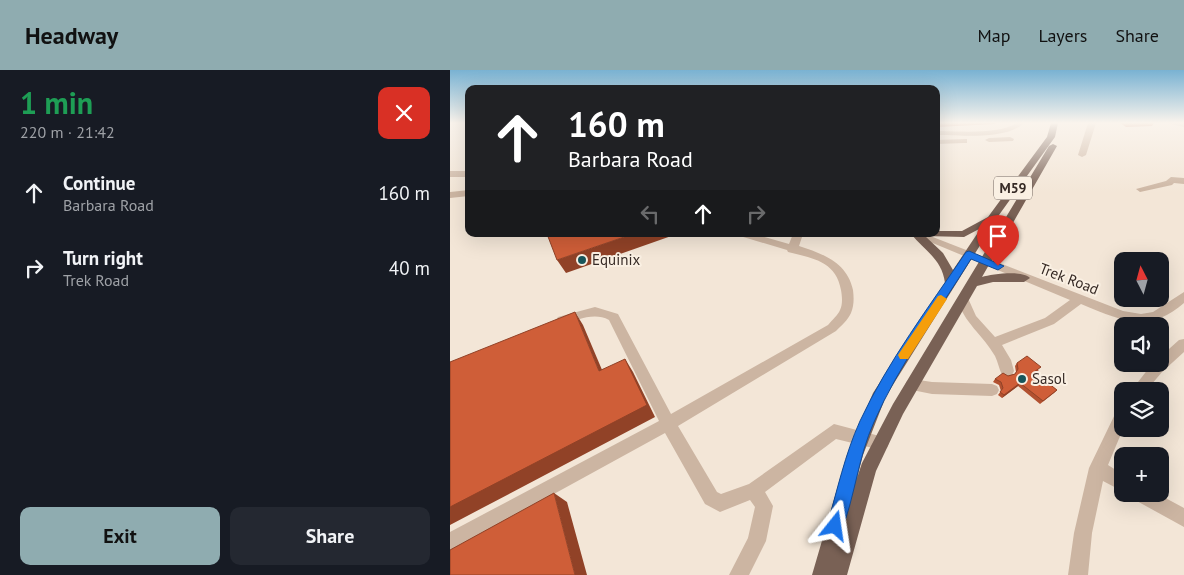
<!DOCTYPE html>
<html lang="en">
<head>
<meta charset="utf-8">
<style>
  body { margin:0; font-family:"PT Sans",sans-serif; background:#242831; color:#f1f3f6; height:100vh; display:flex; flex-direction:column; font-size:19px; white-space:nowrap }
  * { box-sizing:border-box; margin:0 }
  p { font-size:16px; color:#9ea1a6 }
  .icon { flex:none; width:28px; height:28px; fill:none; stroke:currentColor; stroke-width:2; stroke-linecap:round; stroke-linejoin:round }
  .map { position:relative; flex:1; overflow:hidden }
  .drawer { display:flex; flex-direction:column; background:#171b24; width:450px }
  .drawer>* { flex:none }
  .banner { position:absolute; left:15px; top:15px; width:475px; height:152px; border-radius:10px; box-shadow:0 5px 20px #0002; background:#202124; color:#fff; overflow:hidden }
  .needle { width:32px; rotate:354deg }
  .buttons { position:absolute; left:664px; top:182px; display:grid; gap:10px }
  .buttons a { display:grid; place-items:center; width:55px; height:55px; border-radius:10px; background:#171b24; box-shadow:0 5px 20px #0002; font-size:25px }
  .pin { position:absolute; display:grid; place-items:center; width:42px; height:42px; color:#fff; margin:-51px -21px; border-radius:50% 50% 50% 0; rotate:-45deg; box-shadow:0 0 5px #0007 }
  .pin .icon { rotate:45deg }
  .me { position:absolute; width:55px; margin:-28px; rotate:15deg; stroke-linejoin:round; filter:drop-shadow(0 0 4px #0008) }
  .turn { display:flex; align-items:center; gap:18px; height:105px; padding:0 20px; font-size:22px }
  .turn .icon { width:65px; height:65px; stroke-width:2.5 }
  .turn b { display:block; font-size:35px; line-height:42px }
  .lanes { display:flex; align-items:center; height:48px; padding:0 20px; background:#0003; justify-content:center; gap:25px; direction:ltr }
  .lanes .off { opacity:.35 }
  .round { display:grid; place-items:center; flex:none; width:52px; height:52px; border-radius:10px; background:#242831 }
  .summary { display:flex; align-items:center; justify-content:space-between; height:85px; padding:0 20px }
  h1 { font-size:30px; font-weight:800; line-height:38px; color:#1e9e55 }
  .primary-button { display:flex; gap:10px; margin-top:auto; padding:10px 20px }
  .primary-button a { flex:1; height:58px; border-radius:10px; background:#8facb0; color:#111; font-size:20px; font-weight:800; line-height:58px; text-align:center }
  .primary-button a+a { background:#242831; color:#f1f3f6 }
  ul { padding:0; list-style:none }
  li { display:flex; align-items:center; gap:15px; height:75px; padding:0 20px }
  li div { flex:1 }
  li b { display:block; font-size:19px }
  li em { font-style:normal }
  header { display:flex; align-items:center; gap:30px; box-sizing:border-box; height:70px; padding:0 25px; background:#8facb0; color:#111 }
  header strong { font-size:24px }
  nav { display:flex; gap:28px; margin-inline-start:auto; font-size:18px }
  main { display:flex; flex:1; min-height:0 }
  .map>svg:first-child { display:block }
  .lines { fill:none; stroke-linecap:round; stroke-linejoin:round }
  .minor { fill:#ccb5a2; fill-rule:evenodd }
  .major { fill:#796155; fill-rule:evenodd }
  .wall { fill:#b25130 }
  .shaded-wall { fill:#914227 }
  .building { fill:#cf5e38; stroke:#914227 }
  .route { fill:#1a73e8; stroke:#114b97 }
  .slow { fill:#f59e0b }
  .poi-dot { fill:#18555a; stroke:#faf0e3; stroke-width:2 }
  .labels { text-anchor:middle; stroke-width:4; stroke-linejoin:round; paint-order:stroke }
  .shield { fill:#faf0e3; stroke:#71655e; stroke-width:1 }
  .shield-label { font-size:14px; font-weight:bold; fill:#362a25 }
  .poi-label { font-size:15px; fill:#362a25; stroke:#faf0e3; text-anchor:start }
  .street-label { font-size:15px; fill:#362a25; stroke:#faf0e3 }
</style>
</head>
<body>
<header>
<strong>Headway</strong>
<nav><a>Map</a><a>Layers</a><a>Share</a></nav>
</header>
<main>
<section class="drawer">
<div class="summary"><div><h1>1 min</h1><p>220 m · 21:42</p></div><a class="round" style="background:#d93025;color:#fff"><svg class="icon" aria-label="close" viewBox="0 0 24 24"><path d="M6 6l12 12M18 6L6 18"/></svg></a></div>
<ul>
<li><svg class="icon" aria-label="ahead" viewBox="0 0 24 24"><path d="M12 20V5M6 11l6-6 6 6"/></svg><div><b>Continue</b><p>Barbara Road</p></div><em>160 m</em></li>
<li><svg class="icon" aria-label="right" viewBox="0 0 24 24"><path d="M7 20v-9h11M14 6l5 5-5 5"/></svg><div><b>Turn right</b><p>Trek Road</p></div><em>40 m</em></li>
</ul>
<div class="primary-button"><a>Exit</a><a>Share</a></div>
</section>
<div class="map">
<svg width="734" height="505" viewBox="0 0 734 505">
  <rect width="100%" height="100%" fill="#f3e6d7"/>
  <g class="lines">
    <path class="minor" d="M566,53h8c-17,17 -65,12 -88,12v-4c21,0 63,4 80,-8z
      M638,53h8l-10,32 -4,2 -4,-2z
      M716,53h18v4z
      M560,67l4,2 -1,2 -24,1 -4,-2 4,-2z
      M517,69v4h-3l-28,1v-4z
      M0,101h19v6h-19z
      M721,107l13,1v6l-10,-1 -2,2 -32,7 -4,-3 30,-8z
      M19,120v6l-19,2v-6z
      M289,164h15l35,10 4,-10h10l-4,12c24,8 48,16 54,44 1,8 1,16 -2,23 -3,7 -10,13 -15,18l-158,95 39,66 4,2 28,-10 85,-60 53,14 2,5 -2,5 -6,2 -45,-11 -71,53 8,14 -7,35 -17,34h-20l19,-37 7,-31 -5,-7 -30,12 -15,-8 -40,-71 -215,118v-19l209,-111 -50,-101c-15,-8 -32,0 -47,5l-4,-2 -2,-3 2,-3 37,-10 23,7 53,100 157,-89c4,-5 10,-10 12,-15 3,-6 2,-14 1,-20 -5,-29 -29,-32 -53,-38l-1,-2 -47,-14z
      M461,164h14l198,77 18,3 12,-2 31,-20v11c-37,32 -63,17 -103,1l-27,20 -52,21 9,15 3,11 -2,4 -5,2 -5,-2c-3,-6 -4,-13 -7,-19 -12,-21 -31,-33 -38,-57l2,-3h8l9,20 19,21 50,-19 25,-18z
      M734,269v13l-22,20 -16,19h-15l21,-27h8v-7l19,-17z
      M462,309l20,3 60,2 5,2 2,4 -2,4 -5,2 -60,-2 -25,-5 -2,-4 2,-4z
      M672,338l1,21 -15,36 14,9v17l-19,-10 -11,52 -4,42h-20l6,-42 15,-65 28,-58z
      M682,424h26l26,14v19l-49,-27z"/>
    <path class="major" d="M601,53h7l-3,14 -56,78 -113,181 -23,59 -6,23 5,-15 31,-59 156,-258 4,-2 4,2 -75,131c10,-3 41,-7 48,1l-6,4h-31l-16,4 -74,128 -27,57 -29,104h-35l35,-120 26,-62 72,-110c-3,-24 -20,-32 -34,-49l13,1 -1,-1h13v-3h26l26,-14 59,-80zM531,158l-28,42 -10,-17 -18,-17 39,1z"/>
  </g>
  <path class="wall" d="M486,53h60l-1,1 -59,3z
    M670,53h34l-2,3 -26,1z
    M567,293l22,7 -4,3 22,17 -3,3 -14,11 -22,-18 -16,12 -4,-3 3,-4 -2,-6 -6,-3 2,-3 20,-5 1,-2 -1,-6z"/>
  <path class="shaded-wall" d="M183,164h44l-111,39 -9,-13z
    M125,242l8,13 25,59 -9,-13z
    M175,289l8,13 22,45 -205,108v-18z
    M570,313l-2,3 -16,12 2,-3z
    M104,423l13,9 20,73h-12z"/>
  <path class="building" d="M97,164h86l-76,26z
    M125,242l24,59 26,-12 22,46 -197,102v-145z
    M577,286l14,11 -7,5 23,18 -14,11 -23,-18 -16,12 -4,-3 3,-4 -2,-6 -6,-3 8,-6 5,3 7,-2 3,-5 -1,-6z
    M104,423l21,82h-125v-25z"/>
  <linearGradient id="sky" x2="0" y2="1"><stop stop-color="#79b2d2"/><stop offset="0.43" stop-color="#faf4ed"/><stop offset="1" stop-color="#faf4ed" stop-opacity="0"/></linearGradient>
  <rect width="734" height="123" fill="url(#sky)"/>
  <path class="route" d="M519,181l35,15 -6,4 -27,-11c-33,53 -72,106 -97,163 -16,35 -19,75 -33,110l-6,2 -6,-2 -2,-6c10,-35 18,-72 33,-105 28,-60 69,-114 106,-169z"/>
  <path class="slow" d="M491,225l6,4 -39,60h-8l-2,-4 2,-3 38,-56z"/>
  <g class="poi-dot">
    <circle cx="132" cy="190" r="5"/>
    <circle cx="572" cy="309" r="5"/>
  </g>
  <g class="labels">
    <rect class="shield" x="544" y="106.5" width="38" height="23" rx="4"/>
    <g class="shield-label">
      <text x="563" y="123">M59</text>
    </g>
    <g class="poi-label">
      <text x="142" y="195">Equinix</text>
      <text x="582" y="314">Sasol</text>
    </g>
    <g class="street-label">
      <text transform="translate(619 209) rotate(21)" y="5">Trek Road</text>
    </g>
  </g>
</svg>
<div class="buttons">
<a><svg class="needle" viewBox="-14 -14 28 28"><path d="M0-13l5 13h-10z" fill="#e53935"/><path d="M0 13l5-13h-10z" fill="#9ea1a6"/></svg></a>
<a><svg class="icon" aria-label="sound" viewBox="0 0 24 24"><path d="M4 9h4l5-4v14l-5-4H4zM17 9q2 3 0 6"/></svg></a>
<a><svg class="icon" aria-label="layers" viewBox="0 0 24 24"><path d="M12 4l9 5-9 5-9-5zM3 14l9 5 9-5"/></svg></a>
<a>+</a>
</div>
<div class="pin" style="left:548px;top:196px;background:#d93025"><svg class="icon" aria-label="arrive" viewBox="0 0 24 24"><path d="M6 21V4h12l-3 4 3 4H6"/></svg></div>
<svg class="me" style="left:385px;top:456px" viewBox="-20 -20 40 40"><path d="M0-17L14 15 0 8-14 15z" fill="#1a73e8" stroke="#fff" stroke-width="4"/></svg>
<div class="banner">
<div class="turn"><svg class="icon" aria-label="ahead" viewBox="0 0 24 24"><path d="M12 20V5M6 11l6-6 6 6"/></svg><div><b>160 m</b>Barbara Road</div></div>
<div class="lanes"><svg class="icon off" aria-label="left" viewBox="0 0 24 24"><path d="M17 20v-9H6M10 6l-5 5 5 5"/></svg><svg class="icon" aria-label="ahead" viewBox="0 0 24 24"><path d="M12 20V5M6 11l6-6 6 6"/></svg><svg class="icon off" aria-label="right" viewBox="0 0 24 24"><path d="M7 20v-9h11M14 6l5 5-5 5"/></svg></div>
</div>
</div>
</main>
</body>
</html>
